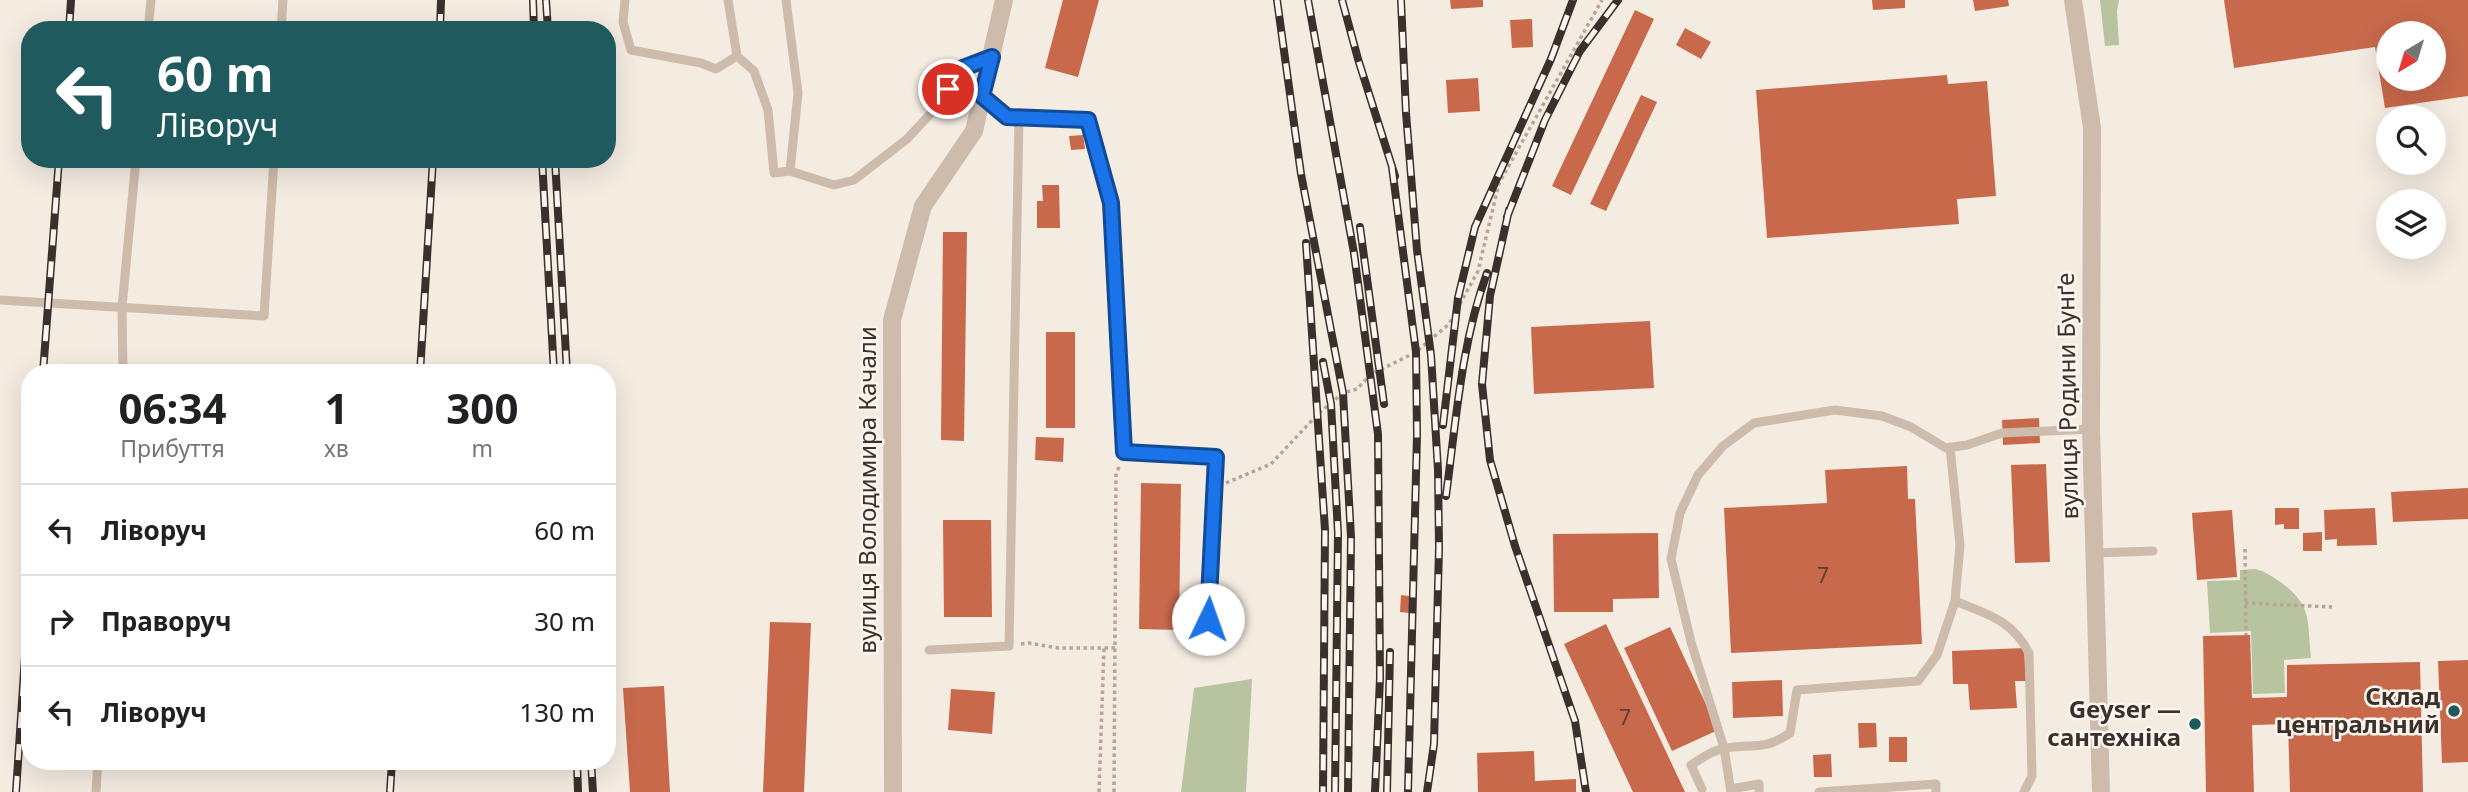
<!DOCTYPE html>
<html lang="uk">
<head>
<meta charset="utf-8">
<style>
  body { margin:0; font-family:"Noto Sans",sans-serif; background:#f2f2f2; color:#202124; height:100vh; display:flex; flex-direction:column; font-size:26px; white-space:nowrap }
  * { box-sizing:border-box; margin:0 }
  p { font-size:23px; color:#757577 }
  .icon { flex:none; width:38px; height:38px; fill:none; stroke:currentColor; stroke-width:2; stroke-linecap:round; stroke-linejoin:round }
  .map { position:relative; flex:1; overflow:hidden }
  .side { position:absolute; left:21px; top:364px; width:595px; height:406px; display:flex; flex-direction:column; background:#fff; border-radius:28px; box-shadow:0 7px 28px #0002 }
  .side>* { flex:none }
  .banner { position:absolute; left:21px; top:21px; width:595px; height:147px; border-radius:28px; box-shadow:0 7px 28px #0002; background:#1f5a5e; color:#fff; overflow:hidden }
  .needle { width:46px; rotate:218deg }
  .fabs { position:absolute; left:2376px; top:21px; display:grid; gap:14px }
  .fabs a { display:grid; place-items:center; width:70px; height:70px; border-radius:50%; background:#fff; box-shadow:0 7px 28px #0002; font-size:35px }
  .pin { position:absolute; display:grid; place-items:center; width:60px; height:60px; color:#fff; margin:-30px; border:4px solid #fff; border-radius:50%; box-shadow:0 2px 7px #0007 }
  .me { position:absolute; width:77px; margin:-38px; rotate:3deg; stroke-linejoin:round; filter:drop-shadow(0 0 5px #0008) }
  .turn { display:flex; align-items:center; gap:24px; height:147px; padding:0 21px; font-size:32px }
  .turn .icon { width:91px; height:91px; stroke-width:2.5 }
  .turn b { display:block; font-size:49px; line-height:60px }
  .eta { display:flex; justify-content:space-evenly; align-items:center; height:119px; text-align:center }
  .eta b { font-size:42px; font-weight:700; line-height:49px }
  ul { padding:0; list-style:none }
  li { display:flex; align-items:center; gap:21px; height:91px; padding:0 21px; border-top:2px solid #e0e0e0 }
  li div { flex:1 }
  li b { display:block; font-size:26px }
  li em { font-style:normal }
  .map>svg:first-child { display:block }
  .green { fill:#b8c4a0 }
  .building { fill:#c8694b; fill-rule:evenodd }
  .lines { fill:none; stroke-linecap:round; stroke-linejoin:round }
  .path { stroke:#b9a596; stroke-width:3.5; stroke-dasharray:3.5 3.5; stroke-linecap:butt }
  .lane { stroke:#cdbbac; stroke-width:9 }
  .street { stroke:#cdbbac; stroke-width:18 }
  .rail-casing { stroke:#3b302b; stroke-width:8 }
  .rail { stroke:#fbf5ee; stroke-width:5; stroke-dasharray:16; stroke-linecap:butt }
  .route-casing { stroke:#114b97; stroke-width:18 }
  .route { stroke:#1a73e8; stroke-width:12 }
  .poi-dot { fill:#1f5a5e; stroke:#fbf5ee; stroke-width:2.5 }
  .labels { text-anchor:middle; stroke-width:5; stroke-linejoin:round; paint-order:stroke }
  .number-label { font-size:21px; fill:#5e3e33 }
  .street-label { font-size:24px; fill:#3b302b; stroke:#fbf5ee }
  .poi-label { font-size:24px; font-weight:bold; fill:#3b302b; stroke:#fbf5ee; text-anchor:end }
</style>
</head>
<body>
<div class="map">
<svg width="2468" height="792" viewBox="0 0 2468 792">
  <rect width="100%" height="100%" fill="#f4ebe1"/>
  <path class="green" d="M2100,0h19l-2,11 2,34 -14,1z
    M2255,569c10,2 16,7 24,12 34,24 28,40 32,77l-27,2 1,33 -32,1 -2,-63 -41,2 -3,-52 33,-1v-10z
    M1252,679l-6,113h-65l13,-104z"/>
  <path class="building" d="M1063,0h36l-21,77 -33,-9z
    M1450,0h33v7l-32,2z
    M1872,0h33v8l-32,2z
    M1973,0h35l1,6 -34,5z
    M2224,0h244v96l-83,12 -10,-61 -141,21zM2389,33h45v46h-45z
    M1635,10l19,9 -83,176 -19,-9z
    M1532,19l1,28 -21,1 -2,-28z
    M1685,28l26,14 -10,17 -25,-14z
    M1947,75l1,9 39,-3 9,115 -39,3 2,25 -192,14 -11,-148z
    M1478,78l2,33 -32,2 -2,-33z
    M1641,95l16,7 -51,109 -16,-7z
    M1083,135l2,14 -14,1 -2,-14z
    M1042,185h17l1,43h-23v-27h6z
    M943,232h24l-3,209 -23,-1z
    M1650,321l4,67 -120,6 -3,-67z
    M1046,332h29v96h-29z
    M2039,418l1,25 -37,2 -1,-25z
    M1036,437l28,1 -1,24 -28,-2z
    M2046,464l4,98 -35,1 -4,-98z
    M1907,466l1,33h7l7,145 -191,9 -7,-145 103,-5 -2,-33z
    M1141,483l40,1 -2,146 -40,-1z
    M2468,488v31l-75,3 -2,-30z
    M2275,508h24v21h-15v-5l-9,1z
    M2375,508l2,37 -40,1v-7l-12,1 -1,-30z
    M2232,510l5,67 -40,3 -5,-67z
    M943,520h48l1,97h-48z
    M2322,532v19h-19v-18z
    M1658,533l1,65 -46,1v13h-59l-1,-78z
    M1401,595l9,1 -1,17 -9,-1z
    M770,622l41,1 -7,169h-41z
    M1606,624l79,168h-52l-69,-148z
    M1670,627l48,103 -46,21 -48,-103z
    M2250,635l2,63 35,-1v-32l133,-3 3,130h-133l-2,-68 -36,1 2,67h-48l-3,-156z
    M2024,648l2,33h-11l2,27 -47,2 -2,-26h-15l-1,-33z
    M2468,660v102l-26,1 -4,-102z
    M1782,680l1,36 -50,2 -1,-36z
    M664,686l6,106h-40l-7,-104z
    M951,689l44,3 -3,42 -44,-4z
    M1858,723h18l1,24 -18,1z
    M1889,737h18v25h-18z
    M1534,751l1,30 41,-2v13h-98l-1,-39z
    M1831,754l1,23h-18l-1,-22z"/>
  <g class="lines">
    <path class="path" d="M1226,483l45,-19 47,-50 25,-21 14,-4 13,-14 46,-23 33,-28 29,-53 21,-88 103,-183
      M2245,549l1,86
      M2245,603l87,4
      M1021,644l8,-1 29,5h57
      M1099,792l5,-144
      M1114,792l2,-317 4,-11"/>
    <path class="lane" d="M625,0l-2,22 8,28 70,13 15,6 21,-13 17,15 14,39 6,63 16,-2 44,14 20,-5 53,-41 27,-29 29,-42 28,-11
      M728,0l9,56
      M786,0l12,93 -8,78
      M148,30l3,-30
      M281,30l2,-30
      M982,96l26,21 80,3 23,83 12,249 93,5 -8,162
      M0,300l264,16 10,-157
      M123,373l-1,-66 14,-148
      M2095,553l58,-2
      M1955,601c32,13 57,19 74,52l3,123 -8,16
      M929,650l80,-4 10,-529
      M1702,789l-11,-24c11,-7 22,-15 35,-17 29,-5 38,3 64,-15l7,-43 121,-9 19,-26 18,-54 5,-56 -10,-98
      M1731,789l28,-5v8
      M96,792l2,-31
      M1731,792l-7,-44 -33,-106 -20,-83 9,-46 18,-38 25,-29 31,-23 81,-13 47,6 29,11 35,21 21,-3 35,-12 89,-4
      M1819,792l117,-8v8"/>
    <path class="street" d="M2073,0l19,128 -1,301 10,363
      M893,792l-1,-472 31,-114 51,-75 30,-131"/>
    <defs>
      <path id="rail" d="M533,0l1,30
        M546,0l2,30
        M1277,0l24,174 42,219 8,144 -3,255
        M1308,0l46,253 24,181 2,244 -5,114
        M1342,0l16,59 37,117
        M1401,0l5,113 11,137 14,105 7,115 1,78 -5,196 -7,48
        M69,30l2,-30
        M440,30l1,-30
        M542,159l12,214
        M555,159l12,214
        M1392,167l24,185 1,83 -9,357
        M1509,210l-19,86 -8,88 8,76 25,86 60,175 11,71
        M1507,217l38,-97 35,-69 38,-51
        M1360,227l24,177
        M1306,243l19,287 -2,262
        M1323,362l8,42 7,129 -3,259
        M43,373l16,-214
        M420,373l13,-214
        M1443,425l15,-127 17,-71 76,-168 22,-59
        M1446,496c10,-74 15,-152 41,-223
        M577,761l1,31
        M591,761l2,31
        M16,792l14,-210
        M390,792l2,-31
        M1387,792l3,-140"/>
    </defs>
    <use href="#rail" class="rail-casing"/>
    <use href="#rail" class="rail"/>
  </g>
  <g class="lines">
    <defs>
      <path id="route" d="M948,89l15,-21 29,-11 -10,39 25,21 81,3 23,83 13,249 92,5 -8,162"/>
    </defs>
    <use href="#route" class="route-casing"/>
    <use href="#route" class="route"/>
  </g>
  <g class="poi-dot">
    <circle cx="2454" cy="711" r="7"/>
    <circle cx="2195" cy="724" r="7"/>
  </g>
  <g class="labels">
    <g class="number-label">
      <text x="1823" y="583">7</text>
      <text x="1625" y="725">7</text>
    </g>
    <g class="street-label">
      <text transform="translate(2068 396) rotate(-91)" y="8">вулиця Родини Бунґе</text>
      <text transform="translate(868 490) rotate(-90)" y="8">вулиця Володимира Качали</text>
    </g>
    <g class="poi-label">
      <text x="2440" y="705">Склад<tspan x="2440" dy="28">центральний</tspan></text>
      <text x="2181" y="718">Geyser —<tspan x="2181" dy="28">сантехніка</tspan></text>
    </g>
  </g>
</svg>
<div class="fabs">
<a><svg class="needle" viewBox="-14 -14 28 28"><path d="M0-13l5 13h-10z" fill="#e53935"/><path d="M0 13l5-13h-10z" fill="#757577"/></svg></a>
<a><svg class="icon" aria-label="search" viewBox="0 0 24 24"><circle cx="10" cy="10" r="6"/><path d="M15 15l6 6"/></svg></a>
<a><svg class="icon" aria-label="layers" viewBox="0 0 24 24"><path d="M12 4l9 5-9 5-9-5zM3 14l9 5 9-5"/></svg></a>
</div>
<div class="pin" style="left:948px;top:89px;background:#d93025"><svg class="icon" aria-label="arrive" viewBox="0 0 24 24"><path d="M6 21V4h12l-3 4 3 4H6"/></svg></div>
<svg class="me" style="left:1208px;top:619px" viewBox="-20 -20 40 40"><circle r="19" fill="#fff"/><path d="M0-13L10 11 0 6-10 11z" fill="#1a73e8"/></svg>
<div class="banner">
<div class="turn"><svg class="icon" aria-label="left" viewBox="0 0 24 24"><path d="M17 20v-9H6M10 6l-5 5 5 5"/></svg><div><b>60 m</b>Ліворуч</div></div>
</div>
<section class="side">
<div class="eta">
<div><b>06:34</b><p>Прибуття</p></div>
<div><b>1</b><p>хв</p></div>
<div><b>300</b><p>m</p></div>
</div>
<ul>
<li><svg class="icon" aria-label="left" viewBox="0 0 24 24"><path d="M17 20v-9H6M10 6l-5 5 5 5"/></svg><div><b>Ліворуч</b></div><em>60 m</em></li>
<li><svg class="icon" aria-label="right" viewBox="0 0 24 24"><path d="M7 20v-9h11M14 6l5 5-5 5"/></svg><div><b>Праворуч</b></div><em>30 m</em></li>
<li><svg class="icon" aria-label="left" viewBox="0 0 24 24"><path d="M17 20v-9H6M10 6l-5 5 5 5"/></svg><div><b>Ліворуч</b></div><em>130 m</em></li>
</ul>
</section>
</div>
</body>
</html>
